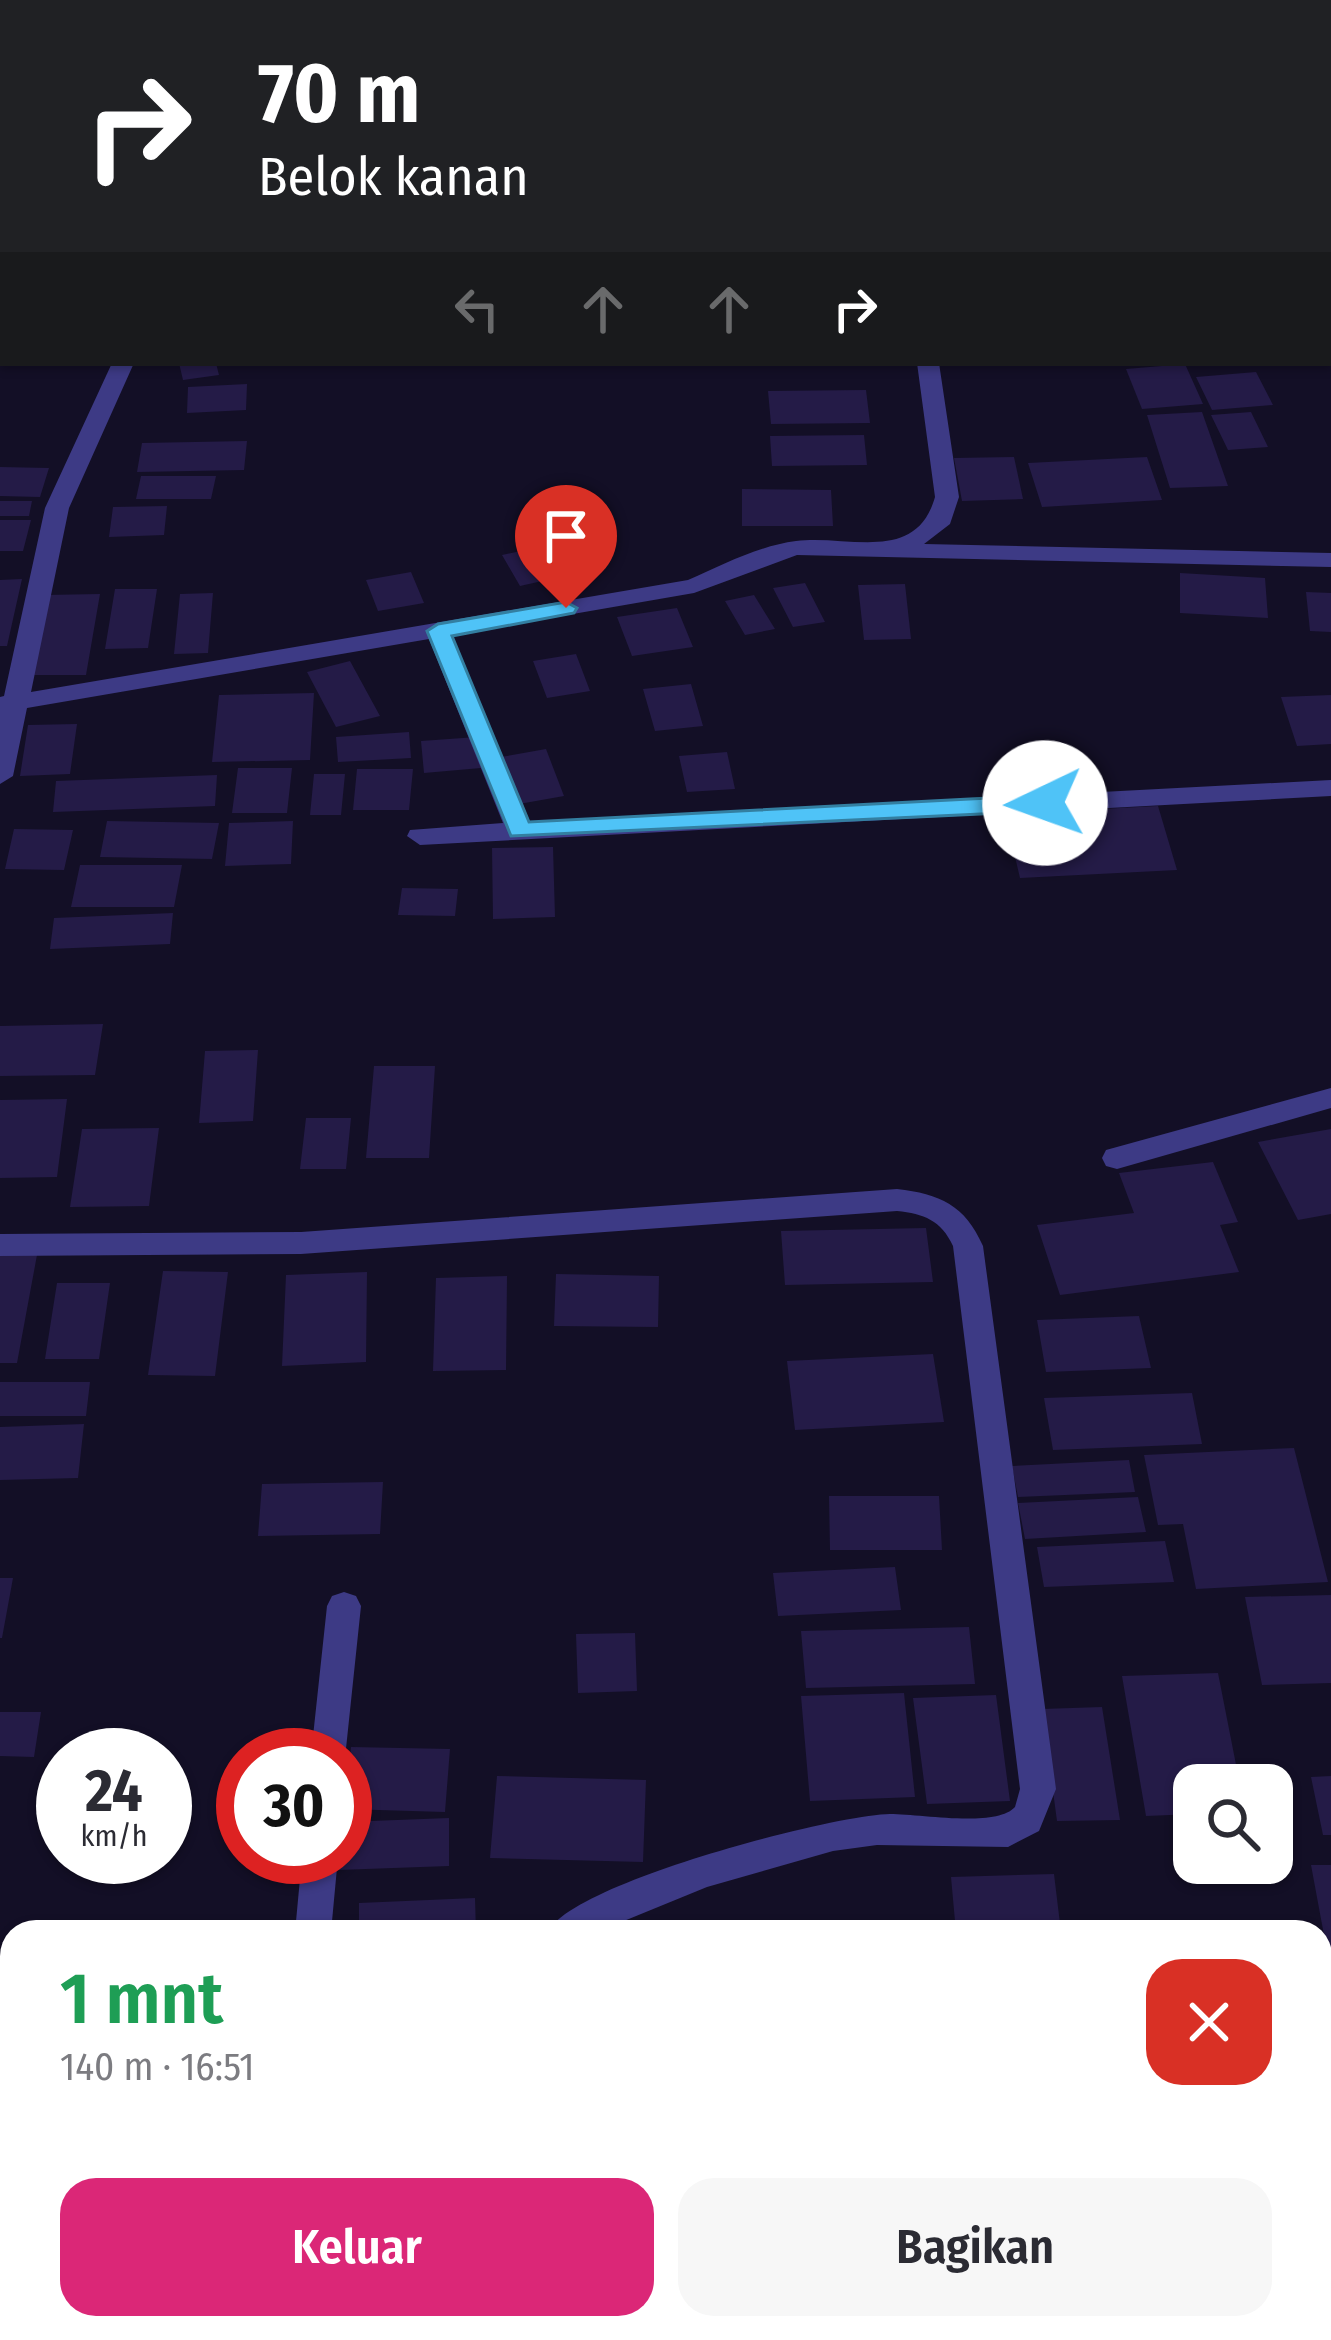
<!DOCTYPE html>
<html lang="id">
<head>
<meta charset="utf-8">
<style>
  body { margin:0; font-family:"Fira Sans Condensed",sans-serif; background:#f7f7f7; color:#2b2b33; height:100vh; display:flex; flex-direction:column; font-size:45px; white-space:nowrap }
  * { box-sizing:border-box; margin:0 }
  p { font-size:39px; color:#7c7c81 }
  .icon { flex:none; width:66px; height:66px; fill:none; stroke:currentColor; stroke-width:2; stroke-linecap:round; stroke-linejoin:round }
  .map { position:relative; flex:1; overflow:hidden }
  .panel { position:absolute; left:0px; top:1920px; width:1332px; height:420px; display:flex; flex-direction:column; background:#fff; border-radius:36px 36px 0 0; box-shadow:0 3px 9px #0004 }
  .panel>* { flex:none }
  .guide { position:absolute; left:0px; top:0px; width:1332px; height:366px; box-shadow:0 3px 9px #0004; background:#202124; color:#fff; overflow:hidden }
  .fabs { position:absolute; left:1173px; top:1764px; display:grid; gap:24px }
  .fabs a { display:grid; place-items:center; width:120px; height:120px; border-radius:24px; background:#fff; box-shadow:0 3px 9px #0004; font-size:60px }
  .speed { position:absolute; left:36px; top:1728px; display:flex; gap:24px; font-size:60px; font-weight:700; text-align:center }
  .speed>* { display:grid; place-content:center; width:156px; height:156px; border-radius:50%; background:#fff; box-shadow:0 3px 9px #0004; line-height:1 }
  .speed small { font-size:30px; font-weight:400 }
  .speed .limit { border:18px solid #d22; background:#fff; color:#111 }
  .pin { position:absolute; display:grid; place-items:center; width:102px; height:102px; color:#fff; margin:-123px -51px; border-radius:50% 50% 50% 0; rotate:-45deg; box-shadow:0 0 12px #0007 }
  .pin .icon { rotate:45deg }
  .me { position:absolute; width:132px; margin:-66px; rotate:267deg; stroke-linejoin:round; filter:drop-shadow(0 0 9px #0008) }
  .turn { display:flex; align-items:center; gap:42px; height:252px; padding:0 60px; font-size:54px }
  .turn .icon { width:156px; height:156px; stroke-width:2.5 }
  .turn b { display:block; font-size:84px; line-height:102px }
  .lanes { display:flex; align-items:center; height:114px; padding:0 60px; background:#0003; justify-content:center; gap:60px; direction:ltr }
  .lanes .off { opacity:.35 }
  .round { display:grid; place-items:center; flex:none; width:126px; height:126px; border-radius:36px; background:#f7f7f7 }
  .head { display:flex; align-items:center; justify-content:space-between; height:204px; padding:0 60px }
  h1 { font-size:72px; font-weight:600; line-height:90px; color:#1e9e55 }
  .primary-button { display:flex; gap:24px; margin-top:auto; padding:24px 60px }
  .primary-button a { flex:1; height:138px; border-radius:36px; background:#db2777; color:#fff; font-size:48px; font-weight:600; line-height:138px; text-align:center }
  .primary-button a+a { background:#f7f7f7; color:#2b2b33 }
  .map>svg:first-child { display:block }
  .building { fill:#241b47 }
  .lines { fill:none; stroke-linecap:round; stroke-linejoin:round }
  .minor { fill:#3d3a85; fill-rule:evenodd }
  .route { fill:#4fc3f7; stroke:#337fa1; stroke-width:3 }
</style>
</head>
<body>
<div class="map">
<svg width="1331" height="2340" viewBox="0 0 1331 2340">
  <rect width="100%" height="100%" fill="#130f26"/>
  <path class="building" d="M179,363h37l3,12 -36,5z
    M1185,364l18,40 -61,5 -16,-40z
    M1256,372l17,33 -61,5 -16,-33z
    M247,384l-1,26 -59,3 1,-26z
    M866,390l4,33 -99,1 -3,-33z
    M1202,412l26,74 -58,2 -23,-73z
    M1251,412l17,35 -40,3 -17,-35z
    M864,435l3,30 -95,1 -2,-30z
    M247,441l-3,29 -107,2 5,-29z
    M1014,457l9,42 -61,2 -8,-43z
    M1147,457l15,43 -120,7 -14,-44z
    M0,467l49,1 -9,29 -40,-1z
    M141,476h75l-5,23h-75z
    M742,489l89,1 2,36h-91z
    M0,501h32l-3,15h-29z
    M167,506l-3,29 -55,2 4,-30z
    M607,506l9,23 -41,6 -9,-23z
    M0,520h31l-8,31h-23z
    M559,543l19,30 -58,13 -18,-31z
    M411,572l13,31 -46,8 -12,-31z
    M1180,573l85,5 3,40 -88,-5z
    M22,579l-15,67h-7v-66z
    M805,583l20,39 -32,5 -20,-39z
    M905,584l6,55 -47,1 -6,-55z
    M115,589h42l-9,59 -43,1z
    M1306,592l25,1v39l-21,-1z
    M213,593l-5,60 -34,1 6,-60z
    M100,594l-14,81h-56l15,-80z
    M754,595l21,34 -30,6 -20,-34z
    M677,608l16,39 -61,9 -15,-39z
    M576,654l14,37 -43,7 -14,-37z
    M350,661l30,55 -44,11 -29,-55z
    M691,684l12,42 -48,5 -12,-42z
    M314,693l-4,67 -98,2 7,-67z
    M1331,695v49l-34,2 -16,-49z
    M77,724l-7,50 -50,2 8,-51z
    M409,732l2,26 -73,4 -2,-25z
    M477,737l4,31 -57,5 -3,-32z
    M546,749l18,47 -45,8 -18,-47z
    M727,752l8,37 -48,3 -8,-36z
    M238,768h54l-5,45h-55z
    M357,769h56l-4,41h-56z
    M314,774h31l-4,41h-31z
    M217,775l-2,31 -162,6 3,-31z
    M1158,806l19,64 -157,8 -15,-64z
    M107,821l112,2 -7,36 -112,-2z
    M293,821l-2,43 -66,2 4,-43z
    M14,829l59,1 -9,40 -59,-1z
    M553,847l2,70 -62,2 -1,-71z
    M80,865h102l-8,42h-103z
    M402,888l56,1 -3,27 -57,-1z
    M173,913l-3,31 -120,5 4,-31z
    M103,1024l-8,51 -95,1v-50z
    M258,1050l-5,71 -54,2 6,-72z
    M374,1066h61l-6,92h-63z
    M67,1099l-10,78 -57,1v-78z
    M306,1118h45l-5,51h-46z
    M159,1128l-10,78 -79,1 12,-78z
    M1331,1129v85l-33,6 -40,-78z
    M1213,1162l25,60 -18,3 19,47 -179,23 -23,-70 97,-12 -15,-40z
    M926,1228l7,54 -148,3 -4,-54z
    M0,1255h37l-20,108h-17z
    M163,1271l65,1 -13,104 -67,-1z
    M367,1272l-1,90 -84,4 4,-91z
    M556,1274l103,2 -1,51 -104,-1z
    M507,1276l-1,94 -73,1 3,-93z
    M57,1283h53l-11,76h-54z
    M1139,1316l12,52 -105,4 -9,-52z
    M933,1354l11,68 -149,8 -8,-69z
    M0,1382h90l-4,34h-86z
    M1192,1393l10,51 -149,6 -9,-52z
    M84,1424l-6,54 -78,2v-53z
    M1294,1448l34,134 -132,7 -13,-65 -25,1 -14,-70z
    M1129,1460l6,32 -117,5 -6,-31z
    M383,1482l-3,52 -122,2 4,-52z
    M829,1496h110l3,54h-112z
    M1138,1497l8,35 -121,7 -7,-36z
    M1165,1541l9,41 -130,5 -7,-40z
    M895,1567l6,43 -123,6 -5,-43z
    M0,1578h13l-11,60h-2z
    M1331,1595v88l-69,2 -17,-88z
    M969,1627l6,57 -169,4 -5,-57z
    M635,1633l2,58 -59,2 -2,-59z
    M1218,1673l22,112h-46v29l-48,2 -24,-140z
    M904,1693l11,104 -105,4 -9,-105z
    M996,1695l14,106 -83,3 -14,-106z
    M1102,1707l18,113 -63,1 -15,-112z
    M0,1712h41l-7,45 -34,-1z
    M351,1747l99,2 -5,63 -100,-3z
    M497,1776l149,4 -3,82 -153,-4z
    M1331,1776v59h-8l-12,-58z
    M449,1818v48l-111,4v-13h7v-35z
    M1311,1865h20v96l-2,1z
    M1054,1874l7,58h-105l-5,-55z
    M475,1898l1,34h-117v-29z
    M0,2025h12v105h-12z
    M12,2201v50h-12l3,-49z
    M1320,2213h11v127h-59l-2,-12h50z
    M112,2328h68l-1,12h-68z
    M661,2328h108v12h-109z"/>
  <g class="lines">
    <path class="minor" d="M211,0h20v3h-20z
      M870,0h20v3h-20z
      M112,363h22l-65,145 -38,184 657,-112c34,-15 70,-34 108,-39 51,-7 120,24 139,-44l-18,-134h22l20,134 -9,27 -26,20 407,9v14l-534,-12 -103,38 -242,42 78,187 801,-42v16l-911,49 -13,-9 3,-6 93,-7 -74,-184 -402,69 -14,68 -13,8v-87l4,-1 41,-188z
      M1331,1088v20l-214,61 -11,-3 -4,-8 4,-8z
      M897,1189c43,5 68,16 86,57l73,543 -17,42 -31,16 -131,-2 -44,6 -126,36 -110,45h-49c23,-49 284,-117 342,-118 31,0 106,14 125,-7l5,-18 -67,-543c-12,-26 -29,-32 -56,-35l-596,43 -301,2v-22l301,-2z
      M344,1592l12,4 5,10 -16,152 -34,-3 16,-149 5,-10z
      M302,1857h36l-7,75h-36z
      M0,1996h12v34h-12z
      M454,2328h40l-3,12h-40z"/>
  </g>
  <path class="route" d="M566,602l11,6 -3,5 -122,23 77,186 516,-27 12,8 -12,8 -534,25 -84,-205 11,-7z"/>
</svg>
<div class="fabs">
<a><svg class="icon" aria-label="search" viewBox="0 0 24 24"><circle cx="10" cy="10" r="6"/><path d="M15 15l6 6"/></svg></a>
</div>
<div class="speed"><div>24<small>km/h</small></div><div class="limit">30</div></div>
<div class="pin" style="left:566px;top:608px;background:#d93025"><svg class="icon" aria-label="arrive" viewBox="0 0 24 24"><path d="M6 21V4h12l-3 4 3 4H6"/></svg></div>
<svg class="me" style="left:1045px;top:803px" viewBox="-20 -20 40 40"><circle r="19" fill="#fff"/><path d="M0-13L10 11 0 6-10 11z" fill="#4fc3f7"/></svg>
<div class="guide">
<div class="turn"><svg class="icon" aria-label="right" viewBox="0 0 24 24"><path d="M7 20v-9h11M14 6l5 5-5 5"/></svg><div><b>70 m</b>Belok kanan</div></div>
<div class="lanes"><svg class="icon off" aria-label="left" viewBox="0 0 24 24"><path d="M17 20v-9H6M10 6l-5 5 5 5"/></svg><svg class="icon off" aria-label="ahead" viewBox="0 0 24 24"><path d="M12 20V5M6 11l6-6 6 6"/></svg><svg class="icon off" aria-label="ahead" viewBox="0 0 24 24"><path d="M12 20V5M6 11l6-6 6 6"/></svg><svg class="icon" aria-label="right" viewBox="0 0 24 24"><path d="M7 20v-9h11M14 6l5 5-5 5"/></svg></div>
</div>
<section class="panel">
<div class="head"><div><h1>1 mnt</h1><p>140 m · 16:51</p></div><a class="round" style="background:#d93025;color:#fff"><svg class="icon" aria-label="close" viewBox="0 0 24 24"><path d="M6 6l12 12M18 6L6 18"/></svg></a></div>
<div class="primary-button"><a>Keluar</a><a>Bagikan</a></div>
</section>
</div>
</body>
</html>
